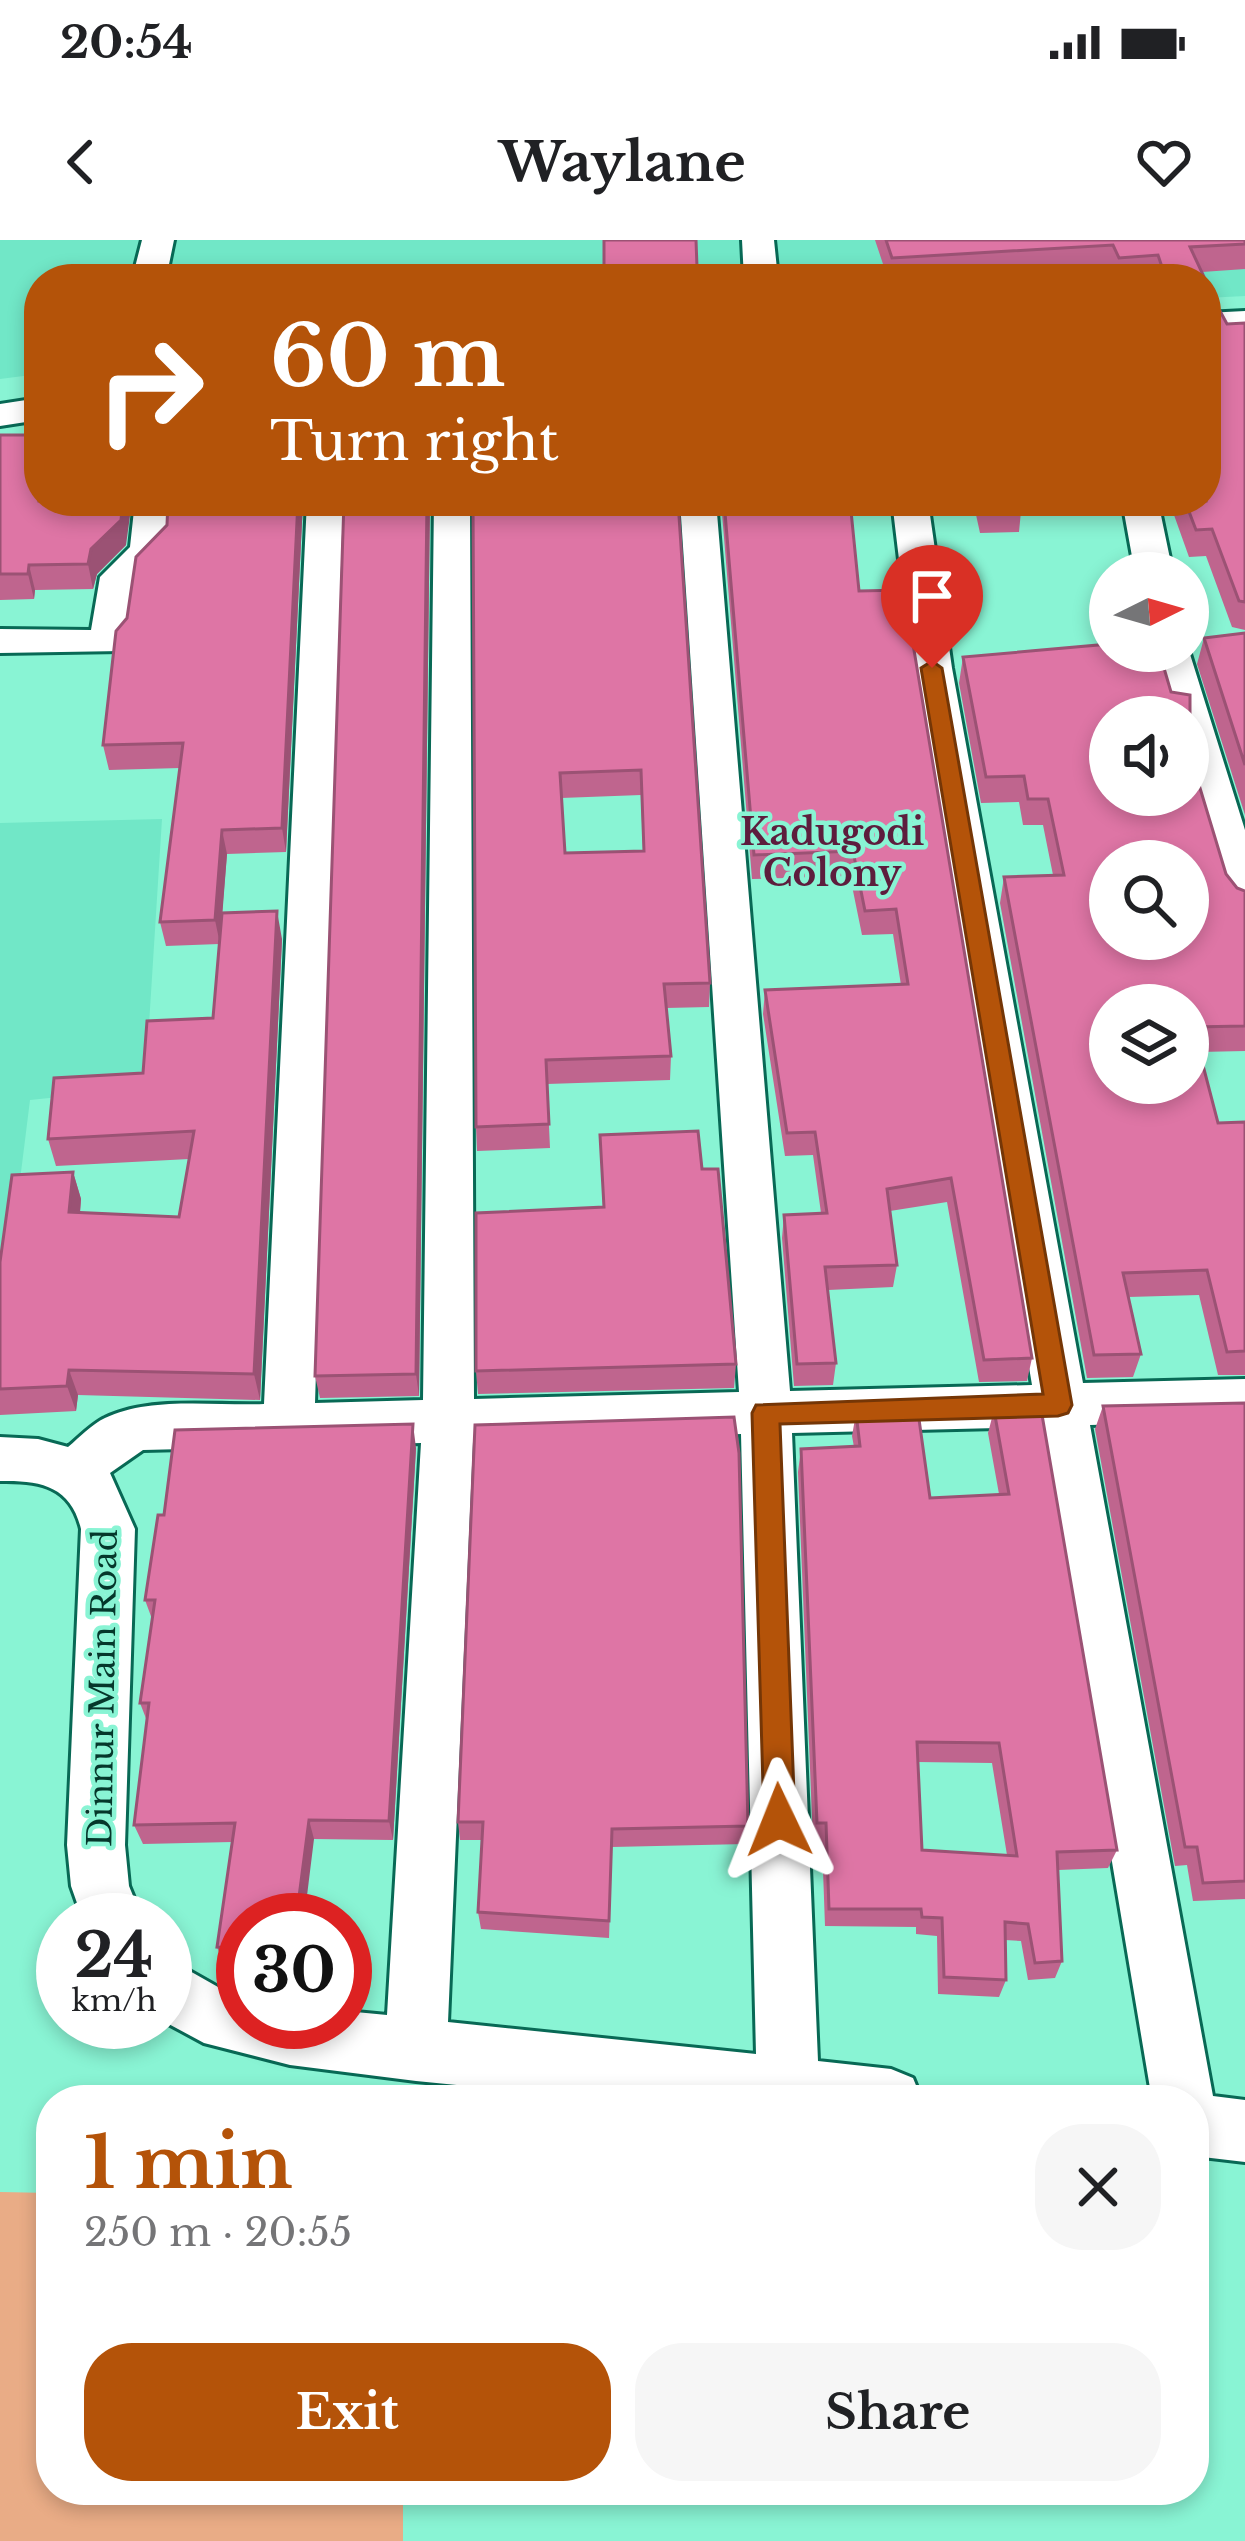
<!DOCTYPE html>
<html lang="en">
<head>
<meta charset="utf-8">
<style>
  body { margin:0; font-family:"Libre Baskerville",serif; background:#f6f6f6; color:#202124; height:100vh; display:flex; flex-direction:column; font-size:45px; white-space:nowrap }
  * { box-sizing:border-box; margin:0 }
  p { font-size:39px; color:#757577 }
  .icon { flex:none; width:66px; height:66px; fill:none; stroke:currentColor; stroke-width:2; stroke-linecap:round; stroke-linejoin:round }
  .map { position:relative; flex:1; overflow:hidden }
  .sheet { position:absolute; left:36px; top:1845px; width:1173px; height:420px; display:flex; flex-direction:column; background:#fff; border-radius:48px; box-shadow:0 6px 18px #0003 }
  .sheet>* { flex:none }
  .banner { position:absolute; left:24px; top:24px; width:1197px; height:252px; border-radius:48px; box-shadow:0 6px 18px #0003; background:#b45309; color:#fff; overflow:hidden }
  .needle { width:78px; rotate:85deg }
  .controls { position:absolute; left:1089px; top:312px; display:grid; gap:24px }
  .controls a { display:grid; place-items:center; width:120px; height:120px; border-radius:50%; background:#fff; box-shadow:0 6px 18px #0003; font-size:60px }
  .speed { position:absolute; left:36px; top:1653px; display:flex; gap:24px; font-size:60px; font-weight:700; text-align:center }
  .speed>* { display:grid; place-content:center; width:156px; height:156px; border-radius:50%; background:#fff; box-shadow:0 6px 18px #0003; line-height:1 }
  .speed small { font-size:30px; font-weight:400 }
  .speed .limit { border:18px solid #d22; background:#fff; color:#111 }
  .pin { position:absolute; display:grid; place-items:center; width:102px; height:102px; color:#fff; margin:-123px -51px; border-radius:50% 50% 50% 0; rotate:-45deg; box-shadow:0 0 12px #0007 }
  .pin .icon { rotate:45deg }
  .me { position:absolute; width:132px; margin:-66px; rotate:358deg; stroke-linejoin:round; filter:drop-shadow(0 0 9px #0008) }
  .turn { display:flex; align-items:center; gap:42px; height:252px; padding:0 48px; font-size:54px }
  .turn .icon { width:156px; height:156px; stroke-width:2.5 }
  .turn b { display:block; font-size:84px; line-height:102px }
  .round { display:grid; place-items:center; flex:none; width:126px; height:126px; border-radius:48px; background:#f6f6f6 }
  .head { display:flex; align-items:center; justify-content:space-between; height:204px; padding:0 48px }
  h1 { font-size:72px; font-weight:800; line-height:90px; color:#b45309 }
  .cta { display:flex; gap:24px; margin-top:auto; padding:24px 48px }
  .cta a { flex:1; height:138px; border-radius:48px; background:#b45309; color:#fff; font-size:48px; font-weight:800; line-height:138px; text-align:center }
  .cta a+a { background:#f6f6f6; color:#202124 }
  .status { display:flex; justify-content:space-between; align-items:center; height:84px; padding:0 60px; background:#fff; direction:ltr }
  .status svg { height:33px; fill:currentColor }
  header { display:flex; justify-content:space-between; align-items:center; height:156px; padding:0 48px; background:#fff; font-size:54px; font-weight:800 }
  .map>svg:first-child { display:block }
  .built { fill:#71e7c7 }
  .green { fill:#e9ac86 }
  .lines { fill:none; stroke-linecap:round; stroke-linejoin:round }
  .minor-casing { stroke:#086955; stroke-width:6 }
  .minor { fill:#fff; fill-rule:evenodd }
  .wall { fill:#bf658e; fill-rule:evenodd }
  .shaded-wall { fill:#9b5274 }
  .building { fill:#de75a5; stroke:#9b5274; stroke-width:3; fill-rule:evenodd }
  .route { fill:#b45309; stroke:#753606; stroke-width:3 }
  .labels { text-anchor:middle; stroke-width:9; stroke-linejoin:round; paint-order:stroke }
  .street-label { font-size:33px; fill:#05372b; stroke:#89f4d4 }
  .neighbourhood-label { font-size:36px; font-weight:bold; fill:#5d1d3d; stroke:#89f4d4 }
</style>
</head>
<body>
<div class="status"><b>20:54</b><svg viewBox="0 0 49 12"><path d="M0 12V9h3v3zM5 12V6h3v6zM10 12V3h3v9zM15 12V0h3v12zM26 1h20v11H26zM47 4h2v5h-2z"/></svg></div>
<header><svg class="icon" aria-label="back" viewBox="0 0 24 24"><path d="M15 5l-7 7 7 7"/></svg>Waylane<svg class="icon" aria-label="heart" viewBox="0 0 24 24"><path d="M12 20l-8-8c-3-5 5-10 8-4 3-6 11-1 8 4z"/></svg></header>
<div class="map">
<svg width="1245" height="2301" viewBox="0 0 1245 2301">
  <rect width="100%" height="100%" fill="#89f4d4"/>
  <path class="built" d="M0,0h1245v56l-39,2v-19h-1167v95l-39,5z
    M162,579l-17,269 -115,12 -30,241v-518z"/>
  <path class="green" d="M0,1952l51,1v297h352v51h-403z"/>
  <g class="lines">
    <defs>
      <path id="minor" d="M142,0h32l-8,39h-34z
        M742,0h32l4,39h-34z
        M1245,71v20l-39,2v-20z
        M39,158v22l-39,6v-22z
        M135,261h36l-4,49 -30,30 -9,62 -6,9 -122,2v-24l91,1 9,-53 30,-30z
        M307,261h36l-28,902 108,-3 11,-899h36l4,898 265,-7 -59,-891h36l74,890 242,-6 -120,-717 -20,-167h36l24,167 131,715 162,-4v42l-155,4 123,671 32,4v62l-51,-6v-56h-42l-113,-673 -247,6 26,628 73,8 22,9 9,22h-315l-191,-19 -126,-16 -86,-22 -39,-21v-65l53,30 25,6v29h102v-11l42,4 34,-572 -278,7 -33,23 25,56 -10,316 4,41 14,34h-60l-12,-34 -4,-41 14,-316c-10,-43 -41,-49 -81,-48v-44l38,2 30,8c12,-10 24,-23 37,-29 45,-22 110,-12 159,-14zM741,1194l15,620 -308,-32 25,-580z
        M1122,261h36l15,72h-38z
        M1149,411h40l56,179v84l-15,-4 -7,-11 -35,-119v-63h-19z"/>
    </defs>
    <use href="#minor" class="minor-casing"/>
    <use href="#minor" class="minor"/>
  </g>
  <path class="wall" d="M604,0h92l1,39h-93z
    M875,0h370v29l-43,3 3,7h-93l-3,-8 -141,8h-80z
    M1209,70l18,14 18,-1v307l-13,-3 -26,-71 -17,1 -20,-56h37z
    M0,195l126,110 -29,29 -4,15 -58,1 -1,9 -34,1z
    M168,261h135l-17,351 -59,2 -5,59 60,26 -22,461 -182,-5 -2,16 -76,4v-153l73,-90 8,27 -1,13 99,5 10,-58 -133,7 -8,-27 95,-66 70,-55 6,-74 -53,2 -6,-24 20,-154 -71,2 -6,-25 24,-127 40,-93z
    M344,261h86l-11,895 -99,2 -5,-22z
    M473,261h205l32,482 -1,24 -43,1 5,48 -1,24 -123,4 3,64 -73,3 -1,-24zM641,555l2,56 -78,2 -4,-55z
    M721,261h169l-1,13 -38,1 8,76 173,767 -5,23 -48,1 -32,-180 -57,9 7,54 -4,22 -65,3 8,73 -3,22 -39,1 -12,-148 2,-23 37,-2 -8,-58 -28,1 -22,-142 2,-24 136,-5 -8,-51 -31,1 -12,-59 -98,3z
    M973,261h49l-3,31 -39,1z
    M1245,393v182l-48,-151 7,-26z
    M963,417l227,98 36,119 11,14 8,3v160l-46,1 19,71 27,-1v253h-27l-19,-80 -71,2 13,57 -8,23 -46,1 -87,-475 4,-26 49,-2 -10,-50h-20l-4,-23 -38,1 -22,-120z
    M600,895l102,34 34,195 -2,24 -256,6 -2,-23 127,-164z
    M1245,1163v496l-52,2 -6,-36 -12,1 -80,-437 8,-23z
    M994,1170l123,440 -9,18 -50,2 4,91 -7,17 -27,2 -7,-39 -16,-1 1,40 -7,17 -61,-3 -1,-58 -21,-2v-7l-91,-1 -3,-84h-9l-15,-370 3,-23 53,-2 -2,-11 4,-23 74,85 69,-4 -11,-61zM917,1522l75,1 15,92 -85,-5z
    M416,1208l-23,392 -79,-1 -71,81v46l-19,-1 -7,-18 15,-105 -89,2 -9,-19 13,-104 -7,-18 12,-84 -7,-19 19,-85z
    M458,1582l290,4 -2,18 -134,3 -3,91 -128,-9 -3,-17 4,-72h-22z"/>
  <path class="shaded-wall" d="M123,261h9l-6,44 -29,29 -4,15 -5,-25 3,-15z
    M298,261h5l-17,351 -4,-24z
    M427,261h3l-11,895 -3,-22z
    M29,325l6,25 -1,9 -6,-25z
    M222,590l5,24 -7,90 -5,-24z
    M277,671l5,28 -22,461 -6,-26z
    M73,932l8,27 -3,39 -9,-26z
    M69,1130l9,25 -2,16 -9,-25z
    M413,1184l3,24 -23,392 -4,-19z
    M309,1580l5,19 -10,81h-8z"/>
  <path class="building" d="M604,0h92l1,27h-93z
    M886,0h359v4l-55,3 15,32h-39l-8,-24 -39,3 -6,-13 -221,13z
    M1206,40l2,5 1,25 11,1 7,13 18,-1v279l-6,-1 -27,-72 -16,1 -11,-29h21z
    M0,195h39v66h84l-2,19 -30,29 -3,15 -59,1 -1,9h-28z
    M168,261h130l-16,327 -60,2 -7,90 -55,2 23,-179 -80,2 13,-114 11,-13 9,-61 31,-32z
    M344,261h83l-11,873 -101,2z
    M473,261h205l32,482 -46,1 7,72 -125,4 3,64 -73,3zM641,530l3,81 -79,2 -5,-80z
    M724,261h126l9,90 45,-1 128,768 -48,2 -33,-182 -64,11 10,76 -72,2 11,96 -39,1 -13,-149 43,-2 -12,-81 -28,1 -22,-143 143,-6 -12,-75 -31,2 -12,-60 -99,4z
    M983,261h39l1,5h-39z
    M1245,393v132l-41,-127z
    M1110,404v7h49l12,41 19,3v60l36,119 11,14 8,3v135l-52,1 25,96 27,-1v229l-18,1 -20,-82 -84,3 18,81 -47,1 -90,-478 60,-2 -16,-76h-20l-4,-23 -38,1 -23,-120zM1110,477h78v78h-78zM1110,621h78v78h-78zM1110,765h78v78h-78z
    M277,671l-23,463 -185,-4 -2,16 -67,3v-127l12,-87 61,-3 -4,40 110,5 15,-86 -146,8 6,-61 89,-5 4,-52 66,-3 9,-105z
    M698,891l4,38h16l18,195 -260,7v-158l128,-6 -4,-72z
    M1245,1163v478l-42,2 -6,-36h-12l-82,-441z
    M1041,1169l76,441 -60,2 5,109 -27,2 -7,-39 -23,-2 1,58 -62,-3 -2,-59 -20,-1 -1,-8h-92l-3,-86h-9l-16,-374 59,-3 -4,-33 62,-1 12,86 79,-4 -15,-84zM917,1502l82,1 18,113 -95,-6z
    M734,1177l5,36 9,373 -136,3 -3,92 -131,-9 5,-90h-25l17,-397z
    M413,1184l-24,397 -80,-1 -13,100h-53v28l-26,-1 18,-124 -101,2 15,-122h-9l15,-103h-10l13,-85h6l11,-85z"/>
  <path class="route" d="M932,421l10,7 130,737 -4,8 -10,3 -278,8 15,396 -5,10 -11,5 -11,-5 -4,-10 -12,-407 4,-8 287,-11 -122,-726z"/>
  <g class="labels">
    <g class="street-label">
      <text transform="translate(102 1448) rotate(-89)" y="12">Dinnur Main Road</text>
    </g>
    <g class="neighbourhood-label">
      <text x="832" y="605">Kadugodi<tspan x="832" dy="41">Colony</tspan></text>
    </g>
  </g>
</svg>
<div class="controls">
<a><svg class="needle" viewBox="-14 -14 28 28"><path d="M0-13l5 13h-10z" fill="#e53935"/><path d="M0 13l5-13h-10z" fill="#757577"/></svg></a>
<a><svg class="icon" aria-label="sound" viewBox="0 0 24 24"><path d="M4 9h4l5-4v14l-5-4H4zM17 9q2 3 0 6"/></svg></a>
<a><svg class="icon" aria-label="search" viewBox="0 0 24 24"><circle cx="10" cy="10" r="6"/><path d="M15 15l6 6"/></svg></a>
<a><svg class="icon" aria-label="layers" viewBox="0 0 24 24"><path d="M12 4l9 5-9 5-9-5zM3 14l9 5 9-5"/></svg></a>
</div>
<div class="speed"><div>24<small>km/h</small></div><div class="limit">30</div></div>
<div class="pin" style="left:932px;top:428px;background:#d93025"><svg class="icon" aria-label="arrive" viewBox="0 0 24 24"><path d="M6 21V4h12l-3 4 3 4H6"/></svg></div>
<svg class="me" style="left:779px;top:1580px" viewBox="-20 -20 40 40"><path d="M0-17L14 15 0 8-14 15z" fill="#b45309" stroke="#fff" stroke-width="4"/></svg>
<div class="banner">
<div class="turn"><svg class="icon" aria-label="right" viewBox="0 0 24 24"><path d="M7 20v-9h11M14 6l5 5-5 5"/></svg><div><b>60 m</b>Turn right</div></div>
</div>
<section class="sheet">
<div class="head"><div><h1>1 min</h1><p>250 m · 20:55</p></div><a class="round"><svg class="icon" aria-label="close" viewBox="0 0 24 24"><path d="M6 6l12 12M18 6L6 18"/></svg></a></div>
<div class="cta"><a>Exit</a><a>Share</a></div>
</section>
</div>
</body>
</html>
